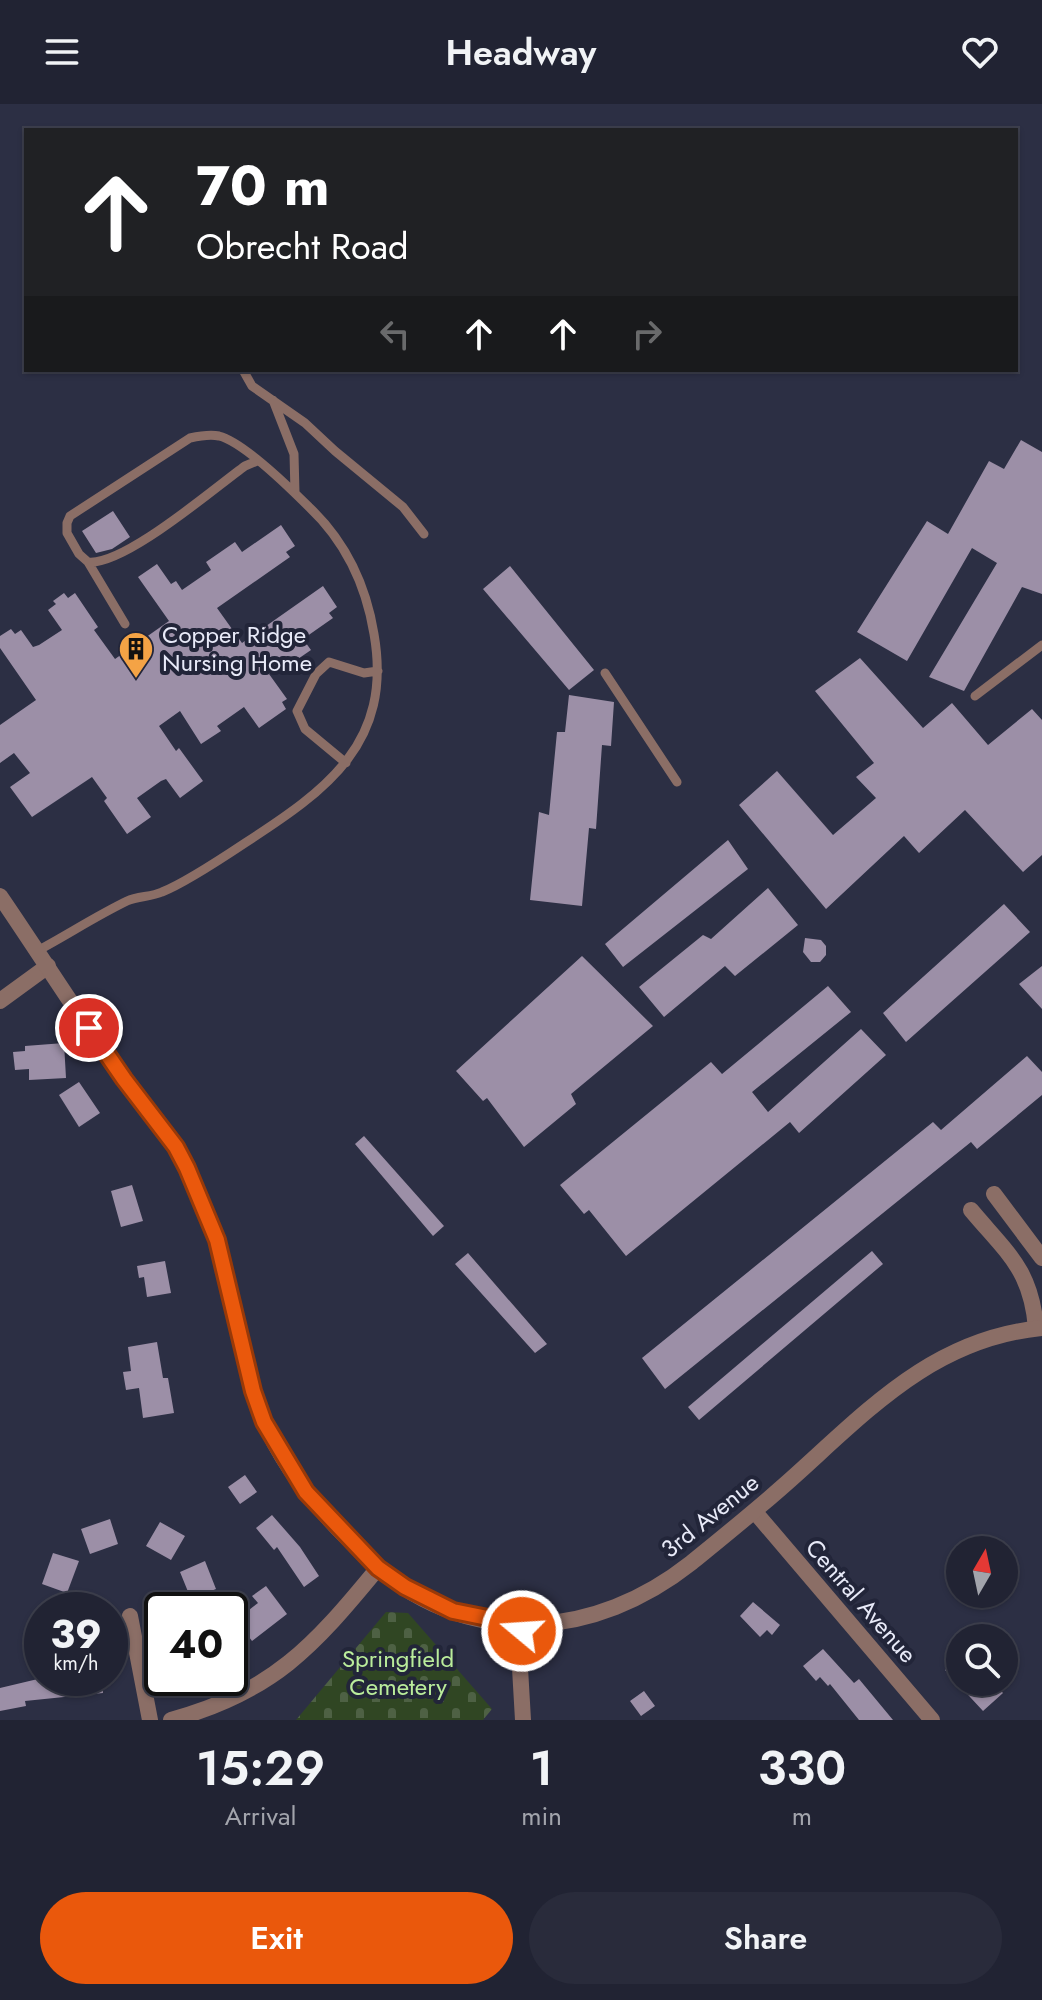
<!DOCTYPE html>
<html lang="en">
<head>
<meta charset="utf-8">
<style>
  body { margin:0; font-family:Jost,sans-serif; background:#292b3b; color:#f1f3f6; height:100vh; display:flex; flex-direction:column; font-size:30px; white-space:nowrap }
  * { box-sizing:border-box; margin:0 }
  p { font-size:26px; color:#a2a4ac }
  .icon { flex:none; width:44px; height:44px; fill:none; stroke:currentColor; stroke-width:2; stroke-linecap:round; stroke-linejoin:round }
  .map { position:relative; height:1616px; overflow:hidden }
  .panel { display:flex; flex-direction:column; background:#212333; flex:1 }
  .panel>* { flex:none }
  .hud { position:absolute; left:24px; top:24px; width:994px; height:244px; border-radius:0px; box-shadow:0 2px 6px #0004,0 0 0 2px #3e404e; background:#202124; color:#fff; overflow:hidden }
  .needle { width:52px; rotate:9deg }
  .tools { position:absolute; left:946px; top:1432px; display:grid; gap:16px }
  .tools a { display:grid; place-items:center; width:72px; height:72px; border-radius:50%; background:#212333; box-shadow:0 2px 6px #0004,0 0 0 2px #3e404e; font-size:40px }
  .speed { position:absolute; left:24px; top:1488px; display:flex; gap:16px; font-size:40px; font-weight:700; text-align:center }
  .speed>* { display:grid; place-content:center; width:104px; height:104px; border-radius:50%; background:#212333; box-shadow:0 2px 6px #0004,0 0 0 2px #3e404e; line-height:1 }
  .speed small { font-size:20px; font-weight:400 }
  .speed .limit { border:4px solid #111; border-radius:12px; background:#fff; color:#111 }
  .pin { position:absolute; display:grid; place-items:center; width:68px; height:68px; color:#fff; margin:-34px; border:4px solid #fff; border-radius:50%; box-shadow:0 2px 8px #0007 }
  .me { position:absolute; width:88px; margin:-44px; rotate:288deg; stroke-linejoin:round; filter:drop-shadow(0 0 6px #0008) }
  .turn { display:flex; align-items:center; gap:28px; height:168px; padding:0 40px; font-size:36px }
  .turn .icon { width:104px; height:104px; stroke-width:2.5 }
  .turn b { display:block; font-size:56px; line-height:68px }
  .lanes { display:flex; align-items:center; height:76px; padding:0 40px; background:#0003; justify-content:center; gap:40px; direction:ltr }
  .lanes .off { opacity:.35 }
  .eta { display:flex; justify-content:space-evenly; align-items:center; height:136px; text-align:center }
  .eta b { font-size:48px; font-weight:600; line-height:56px }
  .cta { display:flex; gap:16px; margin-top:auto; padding:16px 40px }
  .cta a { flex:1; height:92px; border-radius:48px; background:#ea580c; color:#fff; font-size:32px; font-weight:600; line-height:92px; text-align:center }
  .cta a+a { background:#292b3b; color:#f1f3f6 }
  header { display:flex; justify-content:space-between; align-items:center; height:104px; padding:0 40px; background:#212333; font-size:36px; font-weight:600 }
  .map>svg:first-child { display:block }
  .cemetery { fill:url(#cemetery-stones) }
  .building { fill:#9c8fa7 }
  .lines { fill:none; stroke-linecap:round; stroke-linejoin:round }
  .service { stroke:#8b6e66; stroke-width:9 }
  .minor { stroke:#8b6e66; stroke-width:16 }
  .tertiary { stroke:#8b6e66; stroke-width:16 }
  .route-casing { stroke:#983908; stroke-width:20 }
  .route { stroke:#ea580c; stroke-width:14 }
  .labels { text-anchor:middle; stroke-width:8; stroke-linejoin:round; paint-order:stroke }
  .poi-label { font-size:24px; fill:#e8eaf8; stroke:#222539; text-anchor:start }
  .street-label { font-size:24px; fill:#e8eaf8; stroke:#222539 }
  .park-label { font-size:24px; fill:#baec9b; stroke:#222539 }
</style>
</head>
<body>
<header><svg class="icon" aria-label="menu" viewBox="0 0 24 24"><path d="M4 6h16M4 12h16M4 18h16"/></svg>Headway<svg class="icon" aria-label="heart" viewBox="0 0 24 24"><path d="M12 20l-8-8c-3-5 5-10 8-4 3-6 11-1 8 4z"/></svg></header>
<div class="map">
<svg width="1042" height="1616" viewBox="0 0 1042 1616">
  <defs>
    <pattern id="cemetery-stones" width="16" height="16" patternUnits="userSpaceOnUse" patternTransform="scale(2)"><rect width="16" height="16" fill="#304623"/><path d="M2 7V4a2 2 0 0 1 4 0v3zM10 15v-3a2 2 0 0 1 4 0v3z" fill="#4e6144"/></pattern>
  </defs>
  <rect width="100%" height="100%" fill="#2c2f44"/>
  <path class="cemetery" d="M386,1508l22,1 84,96 -9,11h-187z"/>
  <path class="building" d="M1021,336l21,12v142l-20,-7 -58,104 -35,-14 68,-114 -25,-15 -65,113 -50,-29 70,-111 21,13 41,-73 15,8z
    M113,407l17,26 -18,12 -16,4 -14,-22z
    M281,421l14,21 -9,6 4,5 -73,51 25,35 81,-57 14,21 -8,6 4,5 -30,21 8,11 -16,11 -2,-4 -24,17 18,25 -5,3 4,7 -27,19 -15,-21 -27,19 4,5 -20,13 -21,-33 -21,15 17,25 3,-3 24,33 -23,17 -14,-19 -5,2 -24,17 14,19 -24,17 -23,-33 3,-3 -15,-21 -60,40 -22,-30 20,-14 -16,-20 -14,10v-38l36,-25 -36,-52v-12l11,-7 4,5 6,-4 12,17 6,-2 23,-15 -14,-20 8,-6 -3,-3 11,-8 4,5 7,-5 23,34 -4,3 21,29 54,-38 -31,-44 19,-13 14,20 5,-3 6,9 29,-20 -5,-8 29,-20 7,10z
    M510,462l84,104 -25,20 -86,-101z
    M860,554l63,70 29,-25 36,42 44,-36 10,11v135l-19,17 -58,-62 -46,43 -15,-17 -78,73 -87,-104 38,-34 56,64 43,-37 -20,-21 18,-14 -59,-72z
    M569,591l45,7 -3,44 -9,-1 -6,84 -7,-1 -7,78 -52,-6 9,-88 10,3 8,-83h8z
    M728,736l20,29 -125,98 -18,-23z
    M768,784l30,37 -63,51 -10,-10 -61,51 -25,-30 64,-52 8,4z
    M1004,800l26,28 -124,110 -23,-29z
    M805,834l16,2 5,6v9l-6,7h-9l-8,-10z
    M582,852l71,70 -82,68 5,10 -52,43 -37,-49 -4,3 -27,-30z
    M1042,862v43l-23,-25z
    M828,882l23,26 -99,80 16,20 93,-83 25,26 -87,78 -9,-11 -164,134 -37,-46 -5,4 -24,-29 151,-123 11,12z
    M64,939l2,35 -37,2v-11l-14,1 -2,-18 12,-1v-5z
    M1027,952l15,16v23l-65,54 -6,-7 -306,247 -23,-31 291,-236 8,8z
    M79,978l21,31 -21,14 -20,-32z
    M364,1032l80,90 -11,10 -78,-92z
    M132,1081l11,36 -22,6 -10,-36z
    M872,1147l11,13 -184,156 -11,-13z
    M468,1149l79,91 -12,9 -80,-89z
    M165,1157l6,32 -24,4 -3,-20 -5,1 -2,-12z
    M157,1238l6,36h5l6,35 -31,5 -4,-30 -13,2 -3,-18 8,-1 -3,-24z
    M245,1371l12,17 -17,12 -12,-17z
    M272,1411l28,32 19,29 -15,11 -27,-40 -3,3 -18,-22z
    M110,1415l8,25 -28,10 -9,-25z
    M160,1418l25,14 -14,24 -25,-14z
    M53,1449l26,8 -12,32 -25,-9z
    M205,1457l11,28 -25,10 -11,-27z
    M266,1482l21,28 -35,27 -16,-21 22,-17 -6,-7z
    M753,1498l27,23 -8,10 -5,-5 -7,7 -20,-21z
    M823,1545l31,34 5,-4 34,41h-34l-29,-36 -2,2 -8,-9 -4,4 -13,-15z
    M960,1553v25h33l10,11 -20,18 -38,-41z
    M42,1574h60l1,15 -78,8 1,5 -26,5v-23z
    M644,1587l11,15 -14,10 -11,-15z"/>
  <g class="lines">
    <path class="service" d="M243,266l9,16 53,37 30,28 68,56 21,27
      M273,296l21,54 1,39
      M88,458c36,4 125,-73 157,-96l12,-5
      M605,569l72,109
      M975,592l67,-51
      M346,659l-41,-34 -8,-18 19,-37 13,-12 35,11 14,-2
      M37,847c30,-16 59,-35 90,-50 11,-5 24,-4 35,-9 23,-9 62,-35 83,-49 82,-53 148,-100 129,-209 -8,-49 -29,-93 -65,-127 -18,-18 -66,-65 -90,-71 -9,-2 -20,0 -29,2l-120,78 -3,7v10l12,21 9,8 37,62"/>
    <path class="minor" d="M0,897l48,-35
      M994,1090l48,64
      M971,1106c36,43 60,59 65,118
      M755,1408l177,208
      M130,1512l20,104
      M171,1616c102,-28 142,-73 207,-152"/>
    <path class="tertiary" d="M0,792c41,60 80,122 122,181 22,30 48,56 64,89 16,32 29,68 38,102 13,50 20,103 39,151 18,43 48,82 80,115 11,11 22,23 33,33 97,83 220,71 315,-4 37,-30 73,-59 108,-91 73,-66 138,-134 243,-144
      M522,1521l-2,43 3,52"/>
  </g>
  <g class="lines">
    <defs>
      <path id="route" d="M89,924l35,51 52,68 11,21 30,72 36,151 11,31 42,70 72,76 27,19 48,24 69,14v6"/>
    </defs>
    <use href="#route" class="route-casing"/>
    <use href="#route" class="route"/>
  </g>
  <defs>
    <symbol id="building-pin" viewBox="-11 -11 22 30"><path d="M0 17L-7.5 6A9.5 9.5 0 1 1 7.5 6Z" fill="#f4a345" stroke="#222539"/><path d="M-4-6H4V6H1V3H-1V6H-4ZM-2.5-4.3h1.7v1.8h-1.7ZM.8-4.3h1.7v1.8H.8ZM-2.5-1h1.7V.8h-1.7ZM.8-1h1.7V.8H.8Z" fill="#111"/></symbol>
  </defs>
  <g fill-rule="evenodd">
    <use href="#building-pin" x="116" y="525" width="40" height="54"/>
  </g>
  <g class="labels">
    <g class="poi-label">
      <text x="162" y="539">Copper Ridge<tspan x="162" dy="28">Nursing Home</tspan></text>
    </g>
    <g class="street-label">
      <text transform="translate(710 1412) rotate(-39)" y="8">3rd Avenue</text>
      <text transform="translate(861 1497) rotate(49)" y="8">Central Avenue</text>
    </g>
    <g class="park-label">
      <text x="398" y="1563">Springfield<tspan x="398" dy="28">Cemetery</tspan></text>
    </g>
  </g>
</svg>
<div class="tools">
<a><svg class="needle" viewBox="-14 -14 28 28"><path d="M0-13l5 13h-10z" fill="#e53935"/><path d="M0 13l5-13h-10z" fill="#a2a4ac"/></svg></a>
<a><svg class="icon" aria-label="search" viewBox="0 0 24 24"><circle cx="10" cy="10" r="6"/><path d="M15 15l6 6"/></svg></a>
</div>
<div class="speed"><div>39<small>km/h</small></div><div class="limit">40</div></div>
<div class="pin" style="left:89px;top:924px;background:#d93025"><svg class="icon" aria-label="arrive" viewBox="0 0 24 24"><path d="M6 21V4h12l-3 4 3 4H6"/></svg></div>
<svg class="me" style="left:522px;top:1527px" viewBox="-20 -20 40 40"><circle r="17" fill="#ea580c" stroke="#fff" stroke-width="3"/><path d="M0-11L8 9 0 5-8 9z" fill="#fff"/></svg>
<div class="hud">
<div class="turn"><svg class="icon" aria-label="ahead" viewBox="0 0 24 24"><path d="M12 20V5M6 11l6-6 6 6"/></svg><div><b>70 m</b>Obrecht Road</div></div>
<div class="lanes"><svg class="icon off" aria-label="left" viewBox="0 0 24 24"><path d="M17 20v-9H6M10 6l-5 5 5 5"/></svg><svg class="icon" aria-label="ahead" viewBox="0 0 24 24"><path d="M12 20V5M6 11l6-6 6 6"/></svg><svg class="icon" aria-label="ahead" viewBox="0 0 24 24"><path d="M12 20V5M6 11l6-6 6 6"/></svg><svg class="icon off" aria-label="right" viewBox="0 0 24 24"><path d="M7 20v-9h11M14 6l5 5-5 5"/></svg></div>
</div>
</div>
<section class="panel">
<div class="eta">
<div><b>15:29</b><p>Arrival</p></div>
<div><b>1</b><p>min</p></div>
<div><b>330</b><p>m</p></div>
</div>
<div class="cta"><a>Exit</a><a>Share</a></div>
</section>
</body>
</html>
